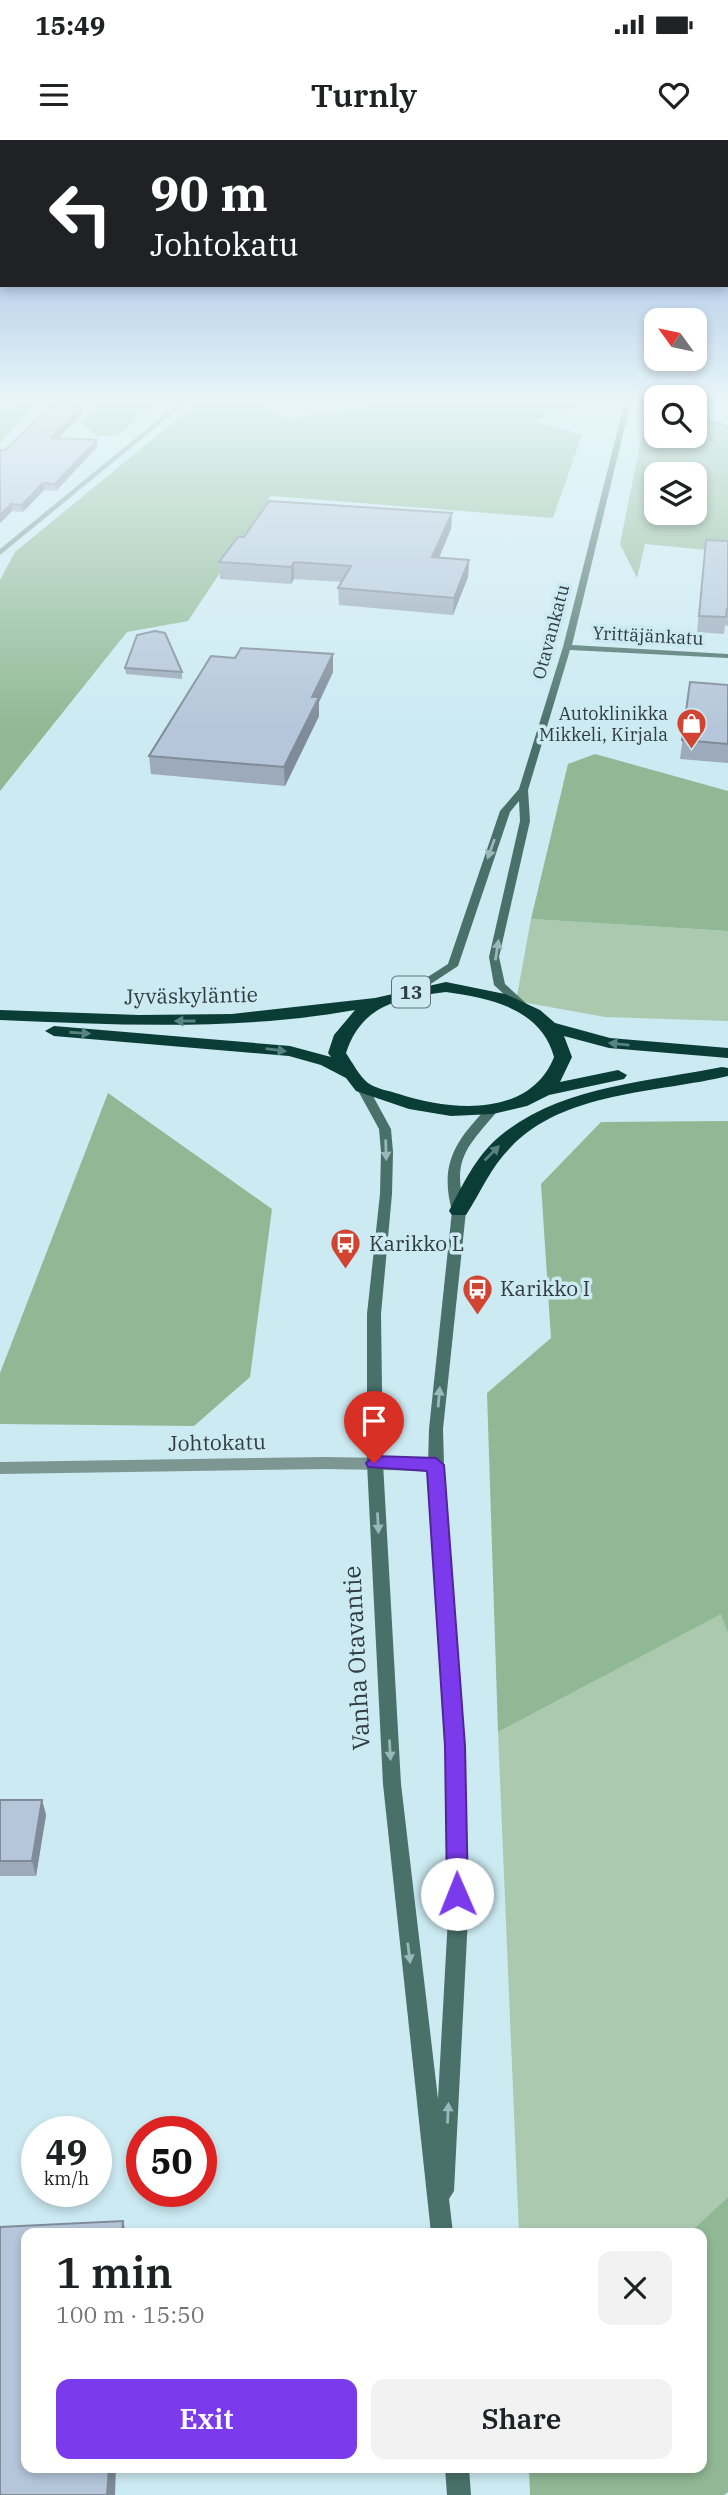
<!DOCTYPE html>
<html lang="en">
<head>
<meta charset="utf-8">
<style>
  body { margin:0; font-family:"IBM Plex Serif",serif; background:#f2f2f2; color:#202124; height:100vh; display:flex; flex-direction:column; font-size:26px; white-space:nowrap }
  * { box-sizing:border-box; margin:0 }
  p { font-size:23px; color:#757577 }
  .icon { flex:none; width:38px; height:38px; fill:none; stroke:currentColor; stroke-width:2; stroke-linecap:round; stroke-linejoin:round }
  .map { position:relative; flex:1; overflow:hidden }
  .panel { position:absolute; left:21px; top:2088px; width:686px; height:245px; display:flex; flex-direction:column; background:#fff; border-radius:14px; box-shadow:0 4px 10px #0003 }
  .panel>* { flex:none }
  .banner { position:absolute; left:0px; top:0px; width:728px; height:147px; box-shadow:0 4px 10px #0003; background:#202124; color:#fff; overflow:hidden }
  .needle { width:46px; rotate:303deg }
  .tools { position:absolute; left:644px; top:168px; display:grid; gap:14px }
  .tools a { display:grid; place-items:center; width:63px; height:63px; border-radius:14px; background:#fff; box-shadow:0 4px 10px #0003; font-size:35px }
  .speed { position:absolute; left:21px; top:1976px; display:flex; gap:14px; font-size:35px; font-weight:700; text-align:center }
  .speed>* { display:grid; place-content:center; width:91px; height:91px; border-radius:50%; background:#fff; box-shadow:0 4px 10px #0003; line-height:1 }
  .speed small { font-size:18px; font-weight:400 }
  .speed .limit { border:10px solid #d22; background:#fff; color:#111 }
  .pin { position:absolute; display:grid; place-items:center; width:60px; height:60px; color:#fff; margin:-72px -30px; border-radius:50% 50% 50% 0; rotate:-45deg; box-shadow:0 0 7px #0007 }
  .pin .icon { rotate:45deg }
  .me { position:absolute; width:77px; margin:-38px; rotate:359deg; stroke-linejoin:round; filter:drop-shadow(0 0 5px #0008) }
  .turn { display:flex; align-items:center; gap:24px; height:147px; padding:0 35px; font-size:32px }
  .turn .icon { width:91px; height:91px; stroke-width:2.5 }
  .turn b { display:block; font-size:49px; line-height:60px }
  .round { display:grid; place-items:center; flex:none; width:74px; height:74px; border-radius:14px; background:#f2f2f2 }
  .head { display:flex; align-items:center; justify-content:space-between; height:119px; padding:0 35px }
  h1 { font-size:42px; font-weight:600; line-height:52px }
  .button { display:flex; gap:14px; margin-top:auto; padding:14px 35px }
  .button a { flex:1; height:80px; border-radius:14px; background:#7c3aed; color:#fff; font-size:28px; font-weight:600; line-height:80px; text-align:center }
  .button a+a { background:#f2f2f2; color:#202124 }
  .status { display:flex; justify-content:space-between; align-items:center; height:49px; padding:0 35px; background:#fff; direction:ltr }
  .status svg { height:19px; fill:currentColor }
  header { display:flex; justify-content:space-between; align-items:center; height:91px; padding:0 35px; background:#fff; font-size:32px; font-weight:600 }
  .map>svg:first-child { display:block }
  .green { fill:#abc9ae }
  .forest { fill:#90b894; fill-rule:evenodd }
  .lines { fill:none; stroke-linecap:round; stroke-linejoin:round }
  .street { fill:#7c9691; fill-rule:evenodd }
  .secondary { fill:#497069; fill-rule:evenodd }
  .highway { fill:#093d36; fill-rule:evenodd }
  .wall { fill:#9caabb }
  .shaded-wall { fill:#7f8b99 }
  .building { fill:#b5c6da; stroke:#7f8b99; stroke-width:2 }
  .oneway { fill:#98b9bb }
  .oneway2 { fill:#578281 }
  .route { fill:#7c3aed; stroke:#51269a; stroke-width:2 }
  .labels { text-anchor:middle; stroke-width:7; stroke-linejoin:round; paint-order:stroke }
  .far-street-label { font-size:18px; fill:#313c40; stroke:#cceaf2 }
  .far-poi-label { font-size:18px; fill:#313c40; stroke:#cceaf2; text-anchor:end }
  .shield { fill:#cceaf2; stroke:#607075; stroke-width:2 }
  .shield-label { font-size:19px; font-weight:bold; fill:#313c40 }
  .street-label { font-size:21px; fill:#313c40; stroke:#cceaf2 }
  .poi-label { font-size:21px; fill:#313c40; stroke:#cceaf2; text-anchor:start }
  .near-street-label { font-size:24px; fill:#313c40; stroke:#cceaf2 }
</style>
</head>
<body>
<div class="status"><b>15:49</b><svg viewBox="0 0 49 12"><path d="M0 12V9h3v3zM5 12V6h3v6zM10 12V3h3v9zM15 12V0h3v12zM26 1h20v11H26zM47 4h2v5h-2z"/></svg></div>
<header><svg class="icon" aria-label="menu" viewBox="0 0 24 24"><path d="M4 6h16M4 12h16M4 18h16"/></svg>Turnly<svg class="icon" aria-label="heart" viewBox="0 0 24 24"><path d="M12 20l-8-8c-3-5 5-10 8-4 3-6 11-1 8 4z"/></svg></header>
<div class="map">
<svg width="728" height="2355" viewBox="0 0 728 2355">
  <rect width="100%" height="100%" fill="#cceaf2"/>
  <path class="green" d="M531,779l197,12v90l-123,-4 -89,-16z
    M722,1473l6,20v564l-39,36h-170l-21,-501z"/>
  <path class="forest" d="M24,261h26l-17,7 -33,34v-33z
    M99,261h59l-39,34 -22,1 -16,-13z
    M199,261h60l29,18 98,-18h207l-61,20 50,14 -29,83 -282,-22 -83,125 -61,11 -127,159v-211l15,-28z
    M649,261l7,2v33h39v-19l33,13v122l-83,-8 -8,34 -17,-34zM656,334h39v39h-39z
    M595,614l133,37v140l-197,-12 37,-155z
    M108,953l164,116 -22,168 -56,49 -194,-2v-51z
    M728,981v512l-7,-19 -223,118 -11,-339 64,-55 -10,-154 60,-62z
    M728,2057v295l-4,3h-194l-1,-27h173v-235h-13z"/>
  <g class="lines">
    <path class="street" d="M181,261h7l-188,154v-6z
      M695,273l33,13v4l-33,-13z
      M326,1317l110,2 5,2 3,4 -3,4 -5,2 -110,-2 -326,5v-12z"/>
    <path class="secondary" d="M625,261h6l-59,244 156,9v4l-158,-8 -42,140 2,31 -31,136 6,27 25,23 -6,3 -4,-1 -26,-24 -5,-28 31,-136 -1,-20 -9,11 -52,154 -41,27h-8v-4l39,-25 52,-153 19,-22 44,-142z
      M362,943l6,4 23,42 2,23 -1,42 -11,120 2,149 18,321 37,315 10,-182 -2,-171 -18,-281 1,-36 23,-218c-13,-48 4,-71 37,-105h8l2,3c-31,38 -49,49 -33,102l-23,218 1,36 20,281 4,171 -14,274 -5,8 4,34h-22l-48,-449 -16,-321v-149l13,-120 1,-42 -2,-23 -23,-42z
      M445,2328h24l2,27h-24z"/>
    <path class="highway" d="M446,842l59,12 35,16 15,13 55,15 118,10v10l-119,-10 -45,-12 8,21 -12,25 58,-12 9,5 -3,4 -75,16 -22,11 -34,8 -42,2 -42,-7 -53,-18 -10,-13 -25,-13 -32,-9 -235,-20 -9,-5 9,-5 236,20 41,11 -3,-4 6,-18 21,-25c-117,21 -236,15 -355,10v-10l139,5 93,-1 143,-16zM446,852c45,6 95,17 108,65 -24,61 -103,54 -155,37 -9,-3 -23,-5 -31,-11 -8,-6 -16,-21 -22,-30 16,-49 54,-55 100,-61z
      M722,927l6,1v8c-70,17 -165,15 -218,72 -20,20 -29,44 -44,67h-14l-3,-4c14,-27 27,-55 51,-75 60,-50 148,-54 222,-69z"/>
  </g>
  <path class="wall" d="M83,274l-25,24 39,9 -41,44 -12,-1 -21,22 -11,-1 -12,12 5,-73z
    M452,373l-1,16 -12,29 30,2 -1,17 -15,38 -114,-10 -1,-17 4,-6 -48,-3 -3,5 -71,-5 -1,-17 25,-25z
    M706,400l22,1v85l-3,-1 -1,9 -27,-2z
    M333,514v18l-14,30v14l-34,70 -134,-12 -2,-18 86,-98z
    M125,528l57,4v7l-56,-5z
    M690,542l38,3v78l-48,-4z
    M0,1660h42l4,15 -10,61h-36z"/>
  <path class="shaded-wall" d="M82,267l1,7 -31,30 -1,-6z
    M97,300v7l-41,44 -1,-7z
    M43,343l1,7 -21,22 -1,-7z
    M11,364l1,7 -12,12v-8z
    M452,373l-1,16 -19,45v-17z
    M469,420l-1,17 -15,38 1,-17z
    M294,422v17l-3,5v-17z
    M333,514v18l-14,30v14l-34,70 -1,-19 28,-70z
    M42,1660l4,15 -10,61 -4,-15z
    M123,2081l3,12h-4z
    M109,2328h7l-1,27h-8z"/>
  <path class="building" d="M57,261h19l6,6 -31,31 46,2 -42,44 -12,-1 -21,22 -11,-1 -11,11v-65h5z
    M269,361l183,12 -20,44 37,3 -15,38 -116,-10 13,-22 -57,-4 -3,5 -72,-5 19,-25h6z
    M706,400l22,1v68h-1l-1,8 -27,-1z
    M155,491l10,2 17,39 -57,-4 12,-33z
    M241,508l92,6 -21,43h7l-35,70 -135,-11 62,-100 24,2z
    M690,542l38,3v59l-46,-4z
    M0,1660h42l-10,61h-32z
    M123,2081l-1,12h-96v235h83l-2,27h-107v-268z"/>
  <defs><path id="oneway-solid" d="M-6-.8H1V-3.2L6.5 0L1 3.2V.8H-6Z" transform="scale(1.75)"/></defs>
  <g class="oneway">
    <use href="#oneway-solid" transform="translate(491 709) rotate(110)"/>
    <use href="#oneway-solid" transform="translate(497 810) rotate(-81)"/>
    <use href="#oneway-solid" transform="translate(386 1010) rotate(88)"/>
    <use href="#oneway-solid" transform="translate(439 1257) rotate(-85)"/>
    <use href="#oneway-solid" transform="translate(378 1383) rotate(87)"/>
    <use href="#oneway-solid" transform="translate(390 1610) rotate(87)"/>
    <use href="#oneway-solid" transform="translate(409 1813) rotate(83)"/>
    <use href="#oneway-solid" transform="translate(448 1973) rotate(-87)"/>
  </g>
  <g class="oneway2">
    <use href="#oneway-solid" transform="translate(185 881) rotate(180)"/>
    <use href="#oneway-solid" transform="translate(80 893) rotate(4)"/>
    <use href="#oneway-solid" transform="translate(619 904) rotate(-174)"/>
    <use href="#oneway-solid" transform="translate(276 910) rotate(7)"/>
    <use href="#oneway-solid" transform="translate(492 1013) rotate(-45)"/>
  </g>
  <linearGradient id="sky" x2="0" y2="1"><stop stop-color="#87a7d8"/><stop offset="0.44" stop-color="#e8f6f9"/><stop offset="1" stop-color="#e8f6f9" stop-opacity="0"/></linearGradient>
  <rect width="728" height="591" fill="url(#sky)"/>
  <path class="route" d="M374,1316l62,2 8,7 21,281 3,148 -3,7 -8,3 -7,-3 -3,-7 -2,-148 -18,-275 -59,-4 -2,-4z"/>
  <defs>
    <symbol id="shop-pin" viewBox="-11 -11 22 30"><path d="M0 17L-7.5 6A9.5 9.5 0 1 1 7.5 6Z" fill="#d14431" stroke="#cceaf2"/><path d="M-5-2.5h2.3a2.7 3.5 0 0 1 5.4 0H5L5.5 6h-11ZM-1.5-2.5h3a1.5 2.3 0 0 0-3 0Z" fill="#fff"/></symbol>
    <symbol id="bus-pin" viewBox="-11 -11 22 30"><path d="M0 17L-7.5 6A9.5 9.5 0 1 1 7.5 6Z" fill="#d14431" stroke="#cceaf2"/><path d="M-5-6H5V4H4V6H2V4H-2V6H-4V4H-5ZM-3.5-4V0h7V-4ZM-3.5 1.2v1.5H-2V1.2ZM2 1.2v1.5H3.5V1.2Z" fill="#fff"/></symbol>
  </defs>
  <g fill-rule="evenodd">
    <use href="#shop-pin" x="674" y="566" width="35" height="47"/>
    <use href="#bus-pin" x="328" y="1086" width="35" height="47"/>
    <use href="#bus-pin" x="460" y="1132" width="35" height="47"/>
  </g>
  <g class="labels">
    <g class="far-street-label">
      <text transform="translate(551 492) rotate(-75)" y="6">Otavankatu</text>
      <text transform="translate(648 496) rotate(3)" y="6">Yrittäjänkatu</text>
    </g>
    <g class="far-poi-label">
      <text x="668" y="580">Autoklinikka<tspan x="668" dy="21">Mikkeli, Kirjala</tspan></text>
    </g>
    <rect class="shield" x="392" y="836.5" width="38" height="31" rx="5"/>
    <g class="shield-label">
      <text x="411" y="859">13</text>
    </g>
    <g class="street-label">
      <text transform="translate(191 856) rotate(-1)" y="7">Jyväskyläntie</text>
      <text transform="translate(217 1303) rotate(-1)" y="7">Johtokatu</text>
    </g>
    <g class="poi-label">
      <text x="369" y="1111">Karikko L</text>
      <text x="500" y="1156">Karikko I</text>
    </g>
    <g class="near-street-label">
      <text transform="translate(357 1518) rotate(-93)" y="8">Vanha Otavantie</text>
    </g>
  </g>
</svg>
<div class="tools">
<a><svg class="needle" viewBox="-14 -14 28 28"><path d="M0-13l5 13h-10z" fill="#e53935"/><path d="M0 13l5-13h-10z" fill="#757577"/></svg></a>
<a><svg class="icon" aria-label="search" viewBox="0 0 24 24"><circle cx="10" cy="10" r="6"/><path d="M15 15l6 6"/></svg></a>
<a><svg class="icon" aria-label="layers" viewBox="0 0 24 24"><path d="M12 4l9 5-9 5-9-5zM3 14l9 5 9-5"/></svg></a>
</div>
<div class="speed"><div>49<small>km/h</small></div><div class="limit">50</div></div>
<div class="pin" style="left:374px;top:1323px;background:#d93025"><svg class="icon" aria-label="arrive" viewBox="0 0 24 24"><path d="M6 21V4h12l-3 4 3 4H6"/></svg></div>
<svg class="me" style="left:457px;top:1754px" viewBox="-20 -20 40 40"><circle r="19" fill="#fff"/><path d="M0-13L10 11 0 6-10 11z" fill="#7c3aed"/></svg>
<div class="banner">
<div class="turn"><svg class="icon" aria-label="left" viewBox="0 0 24 24"><path d="M17 20v-9H6M10 6l-5 5 5 5"/></svg><div><b>90 m</b>Johtokatu</div></div>
</div>
<section class="panel">
<div class="head"><div><h1>1 min</h1><p>100 m · 15:50</p></div><a class="round"><svg class="icon" aria-label="close" viewBox="0 0 24 24"><path d="M6 6l12 12M18 6L6 18"/></svg></a></div>
<div class="button"><a>Exit</a><a>Share</a></div>
</section>
</div>
</body>
</html>
